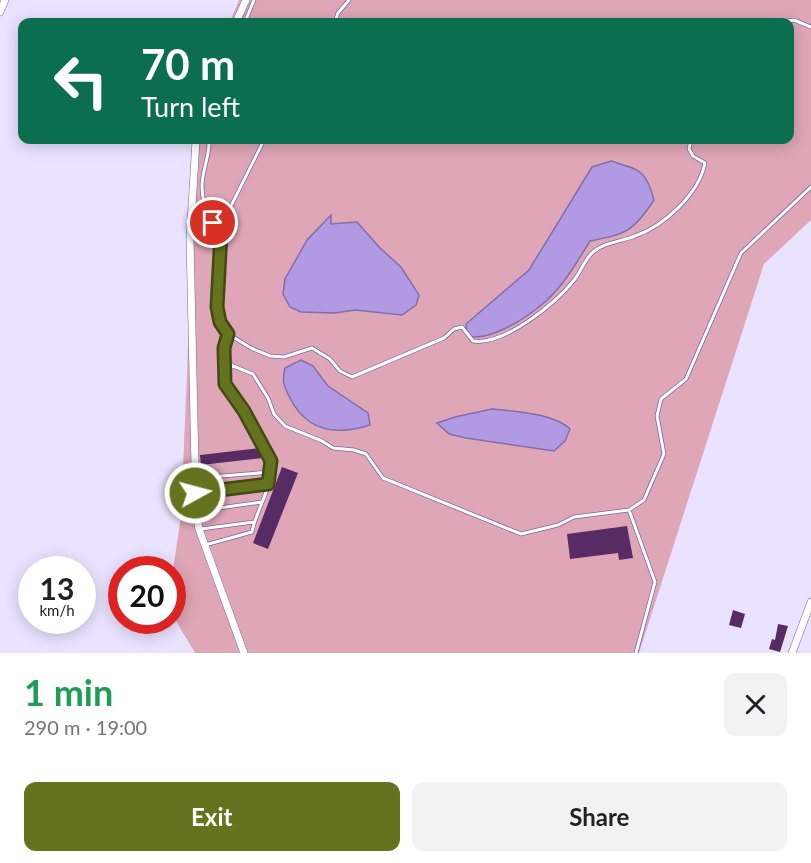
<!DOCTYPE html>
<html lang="en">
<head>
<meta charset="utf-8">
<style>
  body { margin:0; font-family:Lato,sans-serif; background:#f2f2f2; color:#202124; height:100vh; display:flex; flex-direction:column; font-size:22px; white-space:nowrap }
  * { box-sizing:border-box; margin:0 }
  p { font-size:20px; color:#757577 }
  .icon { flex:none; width:33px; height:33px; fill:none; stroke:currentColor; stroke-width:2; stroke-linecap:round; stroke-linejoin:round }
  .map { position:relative; height:653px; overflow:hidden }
  .side { display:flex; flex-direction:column; background:#fff; flex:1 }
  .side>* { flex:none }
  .banner { position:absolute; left:18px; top:18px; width:776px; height:126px; border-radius:12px; box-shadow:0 3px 15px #0003; background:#0b6e4f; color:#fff; overflow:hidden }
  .speed { position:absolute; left:18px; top:556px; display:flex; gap:12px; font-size:30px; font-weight:700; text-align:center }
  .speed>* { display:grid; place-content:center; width:78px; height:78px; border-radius:50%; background:#fff; box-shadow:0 3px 15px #0003; line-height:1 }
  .speed small { font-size:15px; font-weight:400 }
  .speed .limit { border:9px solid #d22; background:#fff; color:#111 }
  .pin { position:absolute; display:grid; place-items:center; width:51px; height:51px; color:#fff; margin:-26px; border:3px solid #fff; border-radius:50%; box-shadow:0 2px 6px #0007 }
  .me { position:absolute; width:66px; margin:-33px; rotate:83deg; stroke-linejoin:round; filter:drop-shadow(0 0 4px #0008) }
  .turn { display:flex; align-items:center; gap:21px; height:126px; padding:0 24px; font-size:27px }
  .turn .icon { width:78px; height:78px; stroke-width:2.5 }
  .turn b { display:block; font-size:42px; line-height:51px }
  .round { display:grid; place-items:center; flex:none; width:63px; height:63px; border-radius:12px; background:#f2f2f2 }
  .headline { display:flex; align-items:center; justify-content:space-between; height:102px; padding:0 24px }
  h1 { font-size:36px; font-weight:700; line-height:45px; color:#1e9e55 }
  .primary-button { display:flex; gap:12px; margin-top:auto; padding:12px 24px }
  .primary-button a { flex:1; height:69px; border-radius:12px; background:#65721e; color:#fff; font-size:24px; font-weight:700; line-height:69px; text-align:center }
  .primary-button a+a { background:#f2f2f2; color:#202124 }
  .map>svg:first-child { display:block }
  .green { fill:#dfa6b8 }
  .water { fill:#b19ae3; stroke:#816ea8; stroke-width:1.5 }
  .building { fill:#572b64 }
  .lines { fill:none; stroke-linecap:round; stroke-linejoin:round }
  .lane-casing { stroke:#7965a3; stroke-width:4.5 }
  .street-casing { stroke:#7965a3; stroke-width:8 }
  .lane { stroke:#fff; stroke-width:3 }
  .street { stroke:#fff; stroke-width:7 }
  .route-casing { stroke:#424a14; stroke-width:15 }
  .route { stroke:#65721e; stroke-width:10 }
</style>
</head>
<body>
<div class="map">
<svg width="811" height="653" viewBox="0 0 811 653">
  <rect width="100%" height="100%" fill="#eae3ff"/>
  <path class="green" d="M239,0h572v220l-47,44 -125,389h-444l-22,-37v-46l8,-54 12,-285v-91h596v-118h-559z"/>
  <path class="water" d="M611,161c28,9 35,8 43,39 -21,32 -28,34 -64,41 -13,21 -26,44 -44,60 -18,16 -55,41 -79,35l-1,-12 63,-54 63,-103z
    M331,215v9l26,-2 23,26 21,19 18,28 -3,10 -14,10 -47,-5 -20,3 -34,-1 -11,-5 -7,-13 2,-15 22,-39z
    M301,360l12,6 15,20 40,27 2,12c-34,11 -63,7 -80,-27 -7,-14 -8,-15 -5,-30z
    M492,409c22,2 63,5 78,20l-5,12 -11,10 -88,-13 -17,-4 -12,-11 18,-6z"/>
  <path class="building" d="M261,448l1,10 -61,7 -1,-10z
    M282,467l16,6 -30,76 -15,-6z
    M627,526l6,32 -14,2 -1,-7 -48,6 -3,-25z
    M733,610l12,4 -4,14 -12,-3z
    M778,624l10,2 -8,26 -11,-3 3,-10 3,1z"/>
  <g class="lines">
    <defs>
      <path id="lane" d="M245,22l9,-22
        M335,22l3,-9 11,-13
        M782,22l12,-2 17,7
        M209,140c1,15 -7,31 -7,46 0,17 8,34 19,47
        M264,140l-42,84 -3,19 -2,64 3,15 8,12 23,14 19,8 14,1 28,-9 18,11 10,12 12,6 92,-39 10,-9 8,-2 11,14c31,5 83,-38 102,-62 6,-8 10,-20 18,-27 12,-10 27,-10 42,-16 29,-10 64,-42 70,-73l-12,-7 -4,-7 2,-9
        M228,334l-4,14 1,10 8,8 20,8 15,24 6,16 11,12 37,15 11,7 21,2 12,4 17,24 138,56 37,-9 16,-8 55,-7 15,-10 20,-46 -7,-38 4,-17 25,-20 55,-126 70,-66
        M225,358l-1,17 9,-9
        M197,478l74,-6
        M197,493l70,-9
        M629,510l26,72 -19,71
        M198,511l64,-9
        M201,529l53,-7
        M205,545l47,-13c3,-20 24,-51 19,-72 -3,-13 -19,-38 -27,-49 -9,-13 -19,-20 -20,-36"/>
      <path id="street" d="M0,12l5,-12
        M236,22l10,-22
        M196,140l-6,99 6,272 3,18 45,124
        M792,653l19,-51"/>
    </defs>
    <use href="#lane" class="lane-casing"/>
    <use href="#street" class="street-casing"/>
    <use href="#lane" class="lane"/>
    <use href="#street" class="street"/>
  </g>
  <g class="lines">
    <defs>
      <path id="route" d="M195,493l73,-9 3,-23 -27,-50 -19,-27 -1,-36 4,-14 -8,-12 -3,-15 4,-74 -8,-10"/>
    </defs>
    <use href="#route" class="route-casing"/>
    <use href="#route" class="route"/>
  </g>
</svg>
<div class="speed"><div>13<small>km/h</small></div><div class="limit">20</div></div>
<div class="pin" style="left:213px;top:223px;background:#d93025"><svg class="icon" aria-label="arrive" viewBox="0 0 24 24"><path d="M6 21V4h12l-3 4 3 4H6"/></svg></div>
<svg class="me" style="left:195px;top:493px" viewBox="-20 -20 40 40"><circle r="17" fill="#65721e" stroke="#fff" stroke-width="3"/><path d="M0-11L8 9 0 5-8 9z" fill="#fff"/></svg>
<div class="banner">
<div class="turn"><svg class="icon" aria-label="left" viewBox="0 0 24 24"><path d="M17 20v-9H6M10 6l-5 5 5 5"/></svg><div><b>70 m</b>Turn left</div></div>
</div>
</div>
<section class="side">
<div class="headline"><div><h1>1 min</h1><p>290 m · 19:00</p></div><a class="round"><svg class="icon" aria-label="close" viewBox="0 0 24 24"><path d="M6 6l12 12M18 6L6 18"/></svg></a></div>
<div class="primary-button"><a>Exit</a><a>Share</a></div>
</section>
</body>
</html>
